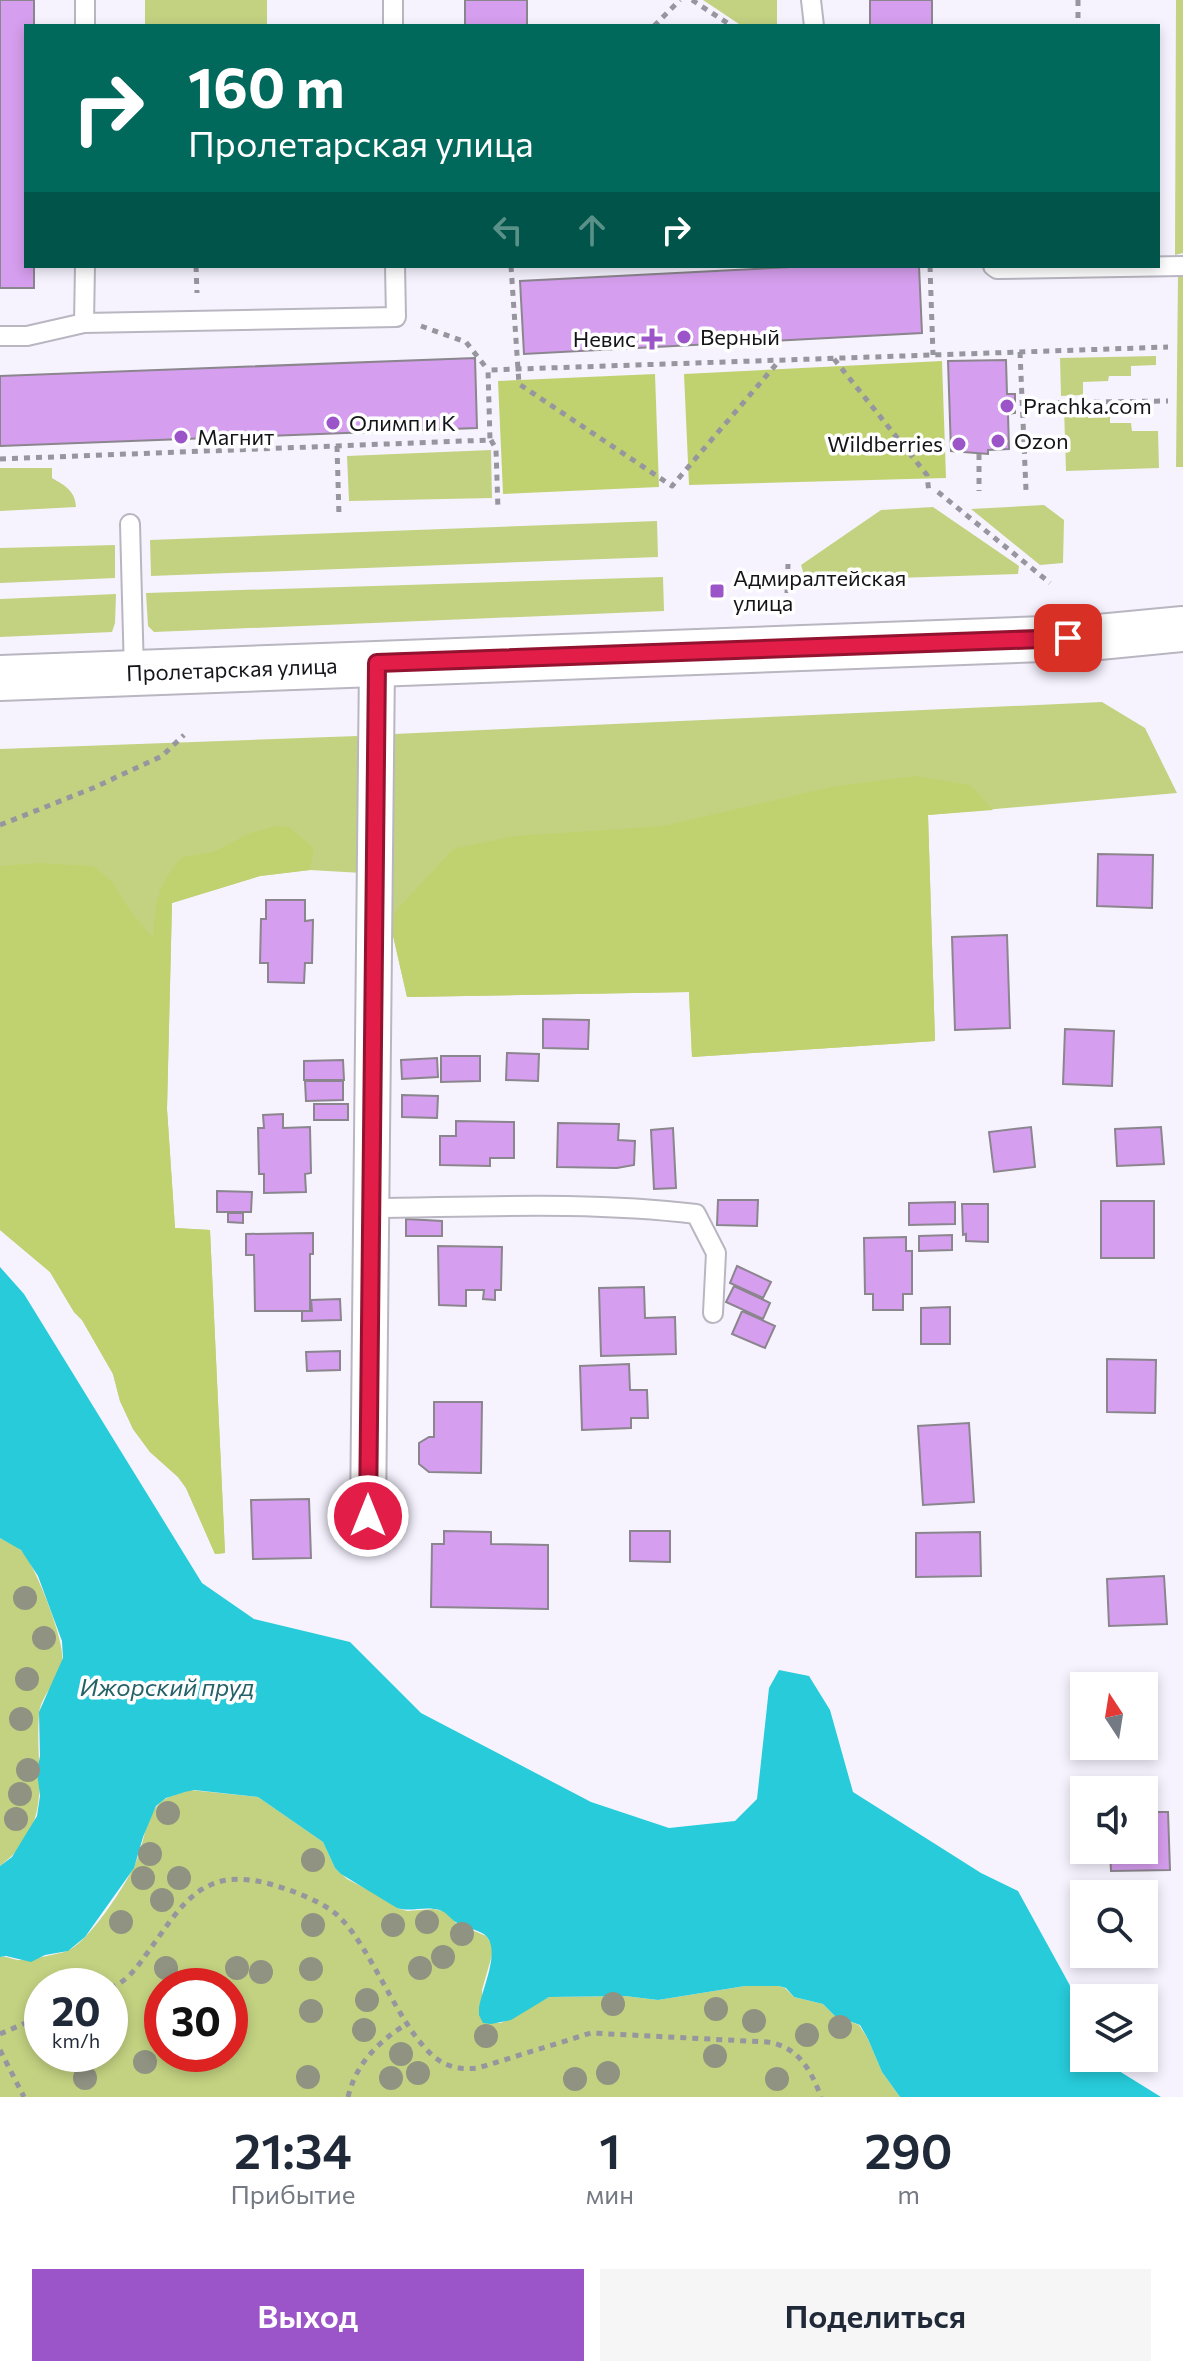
<!DOCTYPE html>
<html lang="ru">
<head>
<meta charset="utf-8">
<style>
  body { margin:0; font-family:Commissioner,sans-serif; background:#f6f6f7; color:#1f2937; height:100vh; display:flex; flex-direction:column; font-size:30px; white-space:nowrap }
  * { box-sizing:border-box; margin:0 }
  p { font-size:26px; color:#747a83 }
  .icon { flex:none; width:44px; height:44px; fill:none; stroke:currentColor; stroke-width:2; stroke-linecap:round; stroke-linejoin:round }
  .map { position:relative; height:2097px; overflow:hidden }
  .side { display:flex; flex-direction:column; background:#fff; flex:1 }
  .side>* { flex:none }
  .top-card { position:absolute; left:24px; top:24px; width:1136px; height:244px; border-radius:0px; box-shadow:0 4px 12px #0003; background:#00695c; color:#fff; overflow:hidden }
  .needle { width:52px; rotate:348deg }
  .fabs { position:absolute; left:1070px; top:1672px; display:grid; gap:16px }
  .fabs a { display:grid; place-items:center; width:88px; height:88px; border-radius:0px; background:#fff; box-shadow:0 4px 12px #0003; font-size:40px }
  .speed { position:absolute; left:24px; top:1968px; display:flex; gap:16px; font-size:40px; font-weight:700; text-align:center }
  .speed>* { display:grid; place-content:center; width:104px; height:104px; border-radius:50%; background:#fff; box-shadow:0 4px 12px #0003; line-height:1 }
  .speed small { font-size:20px; font-weight:400 }
  .speed .limit { border:12px solid #d22; background:#fff; color:#111 }
  .pin { position:absolute; display:grid; place-items:center; width:68px; height:68px; color:#fff; margin:-34px; border-radius:16px; box-shadow:0 4px 12px #0006 }
  .me { position:absolute; width:88px; margin:-44px; rotate:0deg; stroke-linejoin:round; filter:drop-shadow(0 0 6px #0008) }
  .turn { display:flex; align-items:center; gap:28px; height:168px; padding:0 32px; font-size:36px }
  .turn .icon { width:104px; height:104px; stroke-width:2.5 }
  .turn b { display:block; font-size:56px; line-height:68px }
  .lanes { display:flex; align-items:center; height:76px; padding:0 32px; background:#0003; justify-content:center; gap:40px; direction:ltr }
  .lanes .off { opacity:.35 }
  .eta { display:flex; justify-content:space-evenly; align-items:center; height:136px; text-align:center }
  .eta b { font-size:48px; font-weight:600; line-height:56px }
  .button { display:flex; gap:16px; margin-top:auto; padding:16px 32px }
  .button a { flex:1; height:92px; border-radius:0px; background:#9b55c9; color:#fff; font-size:32px; font-weight:600; line-height:92px; text-align:center }
  .button a+a { background:#f6f6f7; color:#1f2937 }
  .map>svg:first-child { display:block }
  .green { fill:#c2d281; fill-rule:evenodd }
  .forest { fill:#c0d270 }
  .water { fill:#27cbda }
  .building { fill:#d69eee; stroke:#8b858e; stroke-width:2 }
  .lines { fill:none; stroke-linecap:round; stroke-linejoin:round }
  .lane-casing { stroke:#b9b6c1; stroke-width:22 }
  .street-casing { stroke:#b9b6c1; stroke-width:38 }
  .secondary-casing { stroke:#b9b6c1; stroke-width:48 }
  .path { stroke:#97959e; stroke-width:5; stroke-dasharray:6 6; stroke-linecap:butt }
  .lane { stroke:#fff; stroke-width:18 }
  .street { stroke:#fff; stroke-width:34 }
  .secondary { stroke:#fff; stroke-width:44 }
  .tree { fill:#909382 }
  .route-casing { stroke:#92132f; stroke-width:20 }
  .route { stroke:#e11d48; stroke-width:14 }
  .poi-dot { fill:#9b55c9; stroke:#fff; stroke-width:3 }
  .labels { text-anchor:middle; stroke-width:7; stroke-linejoin:round; paint-order:stroke }
  .poi-label { font-size:22px; fill:#151418; stroke:#fff; text-anchor:start }
  .street-label { font-size:22px; fill:#151418; stroke:#fff }
  .water-label { font-size:24px; font-style:italic; fill:#256268; stroke:#fff }
</style>
</head>
<body>
<div class="map">
<svg width="1183" height="2097" viewBox="0 0 1183 2097">
  <rect width="100%" height="100%" fill="#f6f3ff"/>
  <path class="green" d="M145,0h122v26h-122z
    M703,0h74v26h-35z
    M1176,0h7v253l-8,2z
    M1178,276l5,1v190h-7z
    M1156,356v9l-25,1v10h-22l-1,5 -25,1v13l-22,1 -1,-38z
    M1087,407l1,11 22,-1v6h21l1,8h26l1,37 -93,3 -2,-63z
    M491,450l1,48 -143,3 -2,-45z
    M0,468h52v10c14,8 23,13 24,29l-76,4z
    M1044,505l20,15 -1,43 -23,2 -69,-56z
    M933,507l86,59 -1,8 -212,7 -5,-16 80,-55z
    M657,521l1,36 -507,19 -1,-36z
    M115,545v33l-115,5v-35z
    M663,577l1,34 -510,21 -6,-6 -2,-33z
    M116,594l-1,29 -3,9 -112,5v-38z
    M1102,702l43,26 32,65 -249,22 7,226 -243,16 -3,-65 -282,5 -18,-79 5,-184z
    M357,736l6,15 -1,122 -52,-3 -50,6 -88,27 -5,206 8,119 35,2 15,323 -10,1 -29,-66 -8,-11 -28,-25 -17,-23 -13,-28 -7,-27 -31,-54 -8,-8 -24,-40 -50,-42v-481z
    M0,1538c9,5 19,8 25,17 12,16 42,90 37,109 -4,18 -21,31 -23,50 -5,58 18,109 -39,152z
    M190,1790l68,7 65,45 12,26 12,11 35,18 15,11 10,3 26,-2 14,3 9,11 30,13 6,9v10l-10,35 1,33h18l48,-26 76,-1 33,4 87,-14h34l6,2 9,9 29,7 12,12 24,9 9,14 14,33 18,25h-900v-140c8,-1 10,2 18,3 7,1 41,-6 49,-9 21,-8 59,-66 68,-87 9,-19 9,-41 22,-58 8,-10 22,-12 33,-16zM42,1986h68v68h-68zM162,1986h68v68h-68z"/>
  <path class="forest" d="M942,361l4,117 -257,7 -5,-111z
    M655,374l4,113 -156,7 -5,-113z
    M915,776l56,9 22,25 -65,5 7,226 -243,16 -3,-65 -282,5 -18,-79 64,-69 62,-13 148,-10 168,-39z
    M277,826l12,1 25,21 -4,22 -50,6 -88,27 -5,206 8,119 35,2 15,323 -10,1 -29,-66 -8,-11 -28,-25 -17,-23 -13,-28 -7,-27 -31,-54 -8,-8 -24,-40 -50,-42v-364l38,-3 55,3 20,16 16,27 24,29c3,-37 3,-51 29,-81l31,-5 37,-19z"/>
  <path class="water" d="M0,1267l24,27 178,289 52,36 96,23 71,71 170,89 78,26 66,-7 22,-22 12,-111 10,-18 30,6 21,34 23,82 128,81 37,18 66,120v47h23l4,8 50,31h-261l-18,-25 -14,-33 -8,-14 -25,-9 -12,-12 -29,-7 -8,-9 -7,-2h-34l-87,14 -33,-4 -76,1 -38,23 -20,4 -8,-1 -4,-8v-7c3,-20 25,-63 3,-75 -7,-4 -16,-5 -23,-9 -11,-6 -12,-14 -25,-15 -13,-2 -24,3 -37,-1l-56,-34 -6,-6 -12,-26 -65,-45 -64,-7 -9,2 -19,6 -10,8 -13,31 -9,31 -49,69 -17,14 -23,4 -14,7 -25,-6 -6,1v-91l12,-9 25,-41 3,-20 -3,-24 3,-16 -1,-44 24,-54 -1,-17 -24,-65 -17,-26 -21,-12z"/>
  <path class="building" d="M0,0h34v26h-8v240h8v22h-34z
    M465,0h62v26h-62z
    M870,0h62v26h-62z
    M812,266h107l3,67 -398,21 -4,-73z
    M475,358l2,70 -477,18v-70z
    M1006,360l1,34h8v19l-7,1 1,35 -21,1v4l-37,-3 -3,-90z
    M1098,854l55,1 -1,53 -55,-2z
    M266,900h39v21l8,-1 -1,43h-7l-1,20 -36,-1v-19h-8l1,-44h5z
    M1007,935l3,93 -55,2 -3,-93z
    M543,1019l46,1 -1,29 -45,-1z
    M1065,1029l49,2 -2,55 -49,-2z
    M507,1053l32,1 -1,27 -32,-1z
    M441,1056h39v25l-39,1z
    M437,1058l1,19 -36,2 -1,-19z
    M343,1060l1,20h-40v-19z
    M305,1081h38v19l-37,1z
    M402,1095l36,1 -1,22 -35,-1z
    M314,1104h34v16h-34z
    M283,1114v14l27,-1 1,46 -6,1 1,18 -42,1v-19h-5l-1,-46h6l-1,-13z
    M456,1121l58,1v36h-24v8l-50,-1v-29h16z
    M558,1123l61,1 -1,16 17,1 -1,24 -17,3 -60,-1z
    M1031,1127l4,40 -41,5 -5,-40z
    M1161,1127l3,37 -47,2 -2,-37z
    M673,1128l3,60 -22,1 -3,-59z
    M217,1191l35,1 -1,20h-34z
    M718,1200h40l-1,26 -40,-1z
    M1101,1201h53v57h-53z
    M955,1202v22l-46,1v-22z
    M962,1204h26v38l-22,-1v-7l-3,1z
    M228,1213h15v10l-15,-1z
    M406,1219l36,2v15h-36z
    M313,1233v21h-3v57h-55l-1,-56h-8v-21z
    M952,1235v15l-33,1v-15z
    M906,1237v14h6v43h-9v16h-30v-16h-8l-1,-56z
    M438,1246l64,1 -1,43h-6v10l-12,-1 1,-9h-18v16l-27,-1z
    M737,1266l34,16 -8,16 -33,-15z
    M734,1286l36,17 -7,16 -37,-17z
    M644,1287l1,31 30,-1 1,37 -75,2 -2,-68z
    M340,1299l1,21 -39,1v-10h10l-1,-11z
    M950,1307v37h-29v-36z
    M742,1311l33,15 -10,22 -33,-14z
    M340,1351v19l-33,1 -1,-19z
    M1107,1359l49,1 -1,53 -48,-1z
    M629,1364l1,26h17l1,28h-17v10l-49,2 -2,-64z
    M434,1402h48l-1,71 -52,-1 -10,-8v-21l10,-6h5z
    M969,1423l5,79 -51,3 -5,-79z
    M309,1499l2,59 -58,1 -2,-59z
    M444,1531l47,1v12l57,1v64l-117,-2 1,-63h12z
    M630,1531h40v31l-40,-1z
    M980,1532l1,44 -65,1v-44z
    M1164,1576l3,48 -58,2 -2,-47z
    M1144,1812h24l2,58 -59,1 -1,-21h34z"/>
  <g class="lines">
    <defs>
      <path id="lane" d="M393,0v26
        M811,0l3,26
        M85,26v-26
        M993,266l4,3 186,-3
        M84,323l1,-57
        M0,336h27l57,-13 312,-6 -1,-51
        M130,524l4,149
        M370,1208c109,-1 218,-7 326,6l20,39 -3,60"/>
      <path id="street" d="M368,1516l9,-853"/>
      <g id="secondary">
        <path id="s1" d="M0,678l1099,-41 84,-8"/>
      </g>
    </defs>
    <use href="#lane" class="lane-casing"/>
    <use href="#street" class="street-casing"/>
    <use href="#secondary" class="secondary-casing"/>
    <path class="path" d="M692,0l40,26
      M1078,0v26
      M654,26l26,-26
      M196,266l1,27
      M511,266l8,118 153,102 107,-125
      M930,266l3,89
      M421,326l45,16 22,28
      M1020,352l6,138
      M834,359l93,116 2,18
      M1022,403l146,-2
      M491,440l5,9 2,61
      M337,446l2,70
      M979,454v37
      M0,459l490,-19 -2,-70 680,-23
      M938,492l112,91
      M787,593l1,-29
      M0,825l93,-37 69,-32 22,-21
      M110,1988c16,-6 26,-19 35,-32 37,-50 55,-91 125,-72 21,6 49,16 66,30 38,32 69,135 112,151 10,4 20,4 30,3l113,-35 176,9c31,4 44,28 54,55
      M0,2034l42,-18
      M0,2050l24,47
      M348,2097c8,-34 31,-56 60,-74"/>
    <use href="#lane" class="lane"/>
    <use href="#street" class="street"/>
    <use href="#secondary" class="secondary"/>
  </g>
  <g class="tree">
    <circle cx="25" cy="1598" r="12"/>
    <circle cx="44" cy="1638" r="12"/>
    <circle cx="27" cy="1679" r="12"/>
    <circle cx="21" cy="1719" r="12"/>
    <circle cx="28" cy="1770" r="12"/>
    <circle cx="20" cy="1794" r="12"/>
    <circle cx="168" cy="1813" r="12"/>
    <circle cx="16" cy="1819" r="12"/>
    <circle cx="150" cy="1854" r="12"/>
    <circle cx="313" cy="1860" r="12"/>
    <circle cx="143" cy="1878" r="12"/>
    <circle cx="179" cy="1878" r="12"/>
    <circle cx="162" cy="1900" r="12"/>
    <circle cx="121" cy="1922" r="12"/>
    <circle cx="427" cy="1922" r="12"/>
    <circle cx="313" cy="1925" r="12"/>
    <circle cx="393" cy="1925" r="12"/>
    <circle cx="462" cy="1934" r="12"/>
    <circle cx="443" cy="1957" r="12"/>
    <circle cx="166" cy="1968" r="12"/>
    <circle cx="237" cy="1968" r="12"/>
    <circle cx="420" cy="1968" r="12"/>
    <circle cx="311" cy="1969" r="12"/>
    <circle cx="261" cy="1972" r="12"/>
    <circle cx="367" cy="2000" r="12"/>
    <circle cx="613" cy="2004" r="12"/>
    <circle cx="716" cy="2009" r="12"/>
    <circle cx="311" cy="2011" r="12"/>
    <circle cx="754" cy="2021" r="12"/>
    <circle cx="840" cy="2027" r="12"/>
    <circle cx="364" cy="2030" r="12"/>
    <circle cx="807" cy="2035" r="12"/>
    <circle cx="486" cy="2036" r="12"/>
    <circle cx="401" cy="2054" r="12"/>
    <circle cx="715" cy="2056" r="12"/>
    <circle cx="145" cy="2062" r="12"/>
    <circle cx="418" cy="2073" r="12"/>
    <circle cx="608" cy="2073" r="12"/>
    <circle cx="308" cy="2077" r="12"/>
    <circle cx="85" cy="2078" r="12"/>
    <circle cx="391" cy="2078" r="12"/>
    <circle cx="575" cy="2079" r="12"/>
    <circle cx="777" cy="2079" r="12"/>
  </g>
  <g class="lines">
    <defs>
      <path id="route" d="M368,1516l9,-853 691,-25"/>
    </defs>
    <use href="#route" class="route-casing"/>
    <use href="#route" class="route"/>
  </g>
  <g class="poi-dot">
    <circle cx="684" cy="337" r="8"/>
    <path d="M648 327h8v8h8v8h-8v8h-8v-8h-8v-8h8z"/>
    <circle cx="1007" cy="406" r="8"/>
    <circle cx="333" cy="423" r="8"/>
    <circle cx="181" cy="437" r="8"/>
    <circle cx="998" cy="441" r="8"/>
    <circle cx="959" cy="444" r="8"/>
    <rect x="709" y="583" width="16" height="16" rx="4"/>
  </g>
  <g class="labels">
    <g class="poi-label">
      <text x="700" y="345">Верный</text>
      <text x="636" y="347" text-anchor="end">Невис</text>
      <text x="1023" y="414">Prachka.com</text>
      <text x="349" y="431">Олимп и К</text>
      <text x="197" y="445">Магнит</text>
      <text x="1014" y="449">Ozon</text>
      <text x="943" y="452" text-anchor="end">Wildberries</text>
      <text x="733" y="586">Адмиралтейская<tspan x="733" dy="25">улица</tspan></text>
    </g>
    <g class="street-label">
      <text dy="8" stroke="none"><textPath href="#s1" startOffset="232">Пролетарская улица</textPath></text>
    </g>
    <g class="water-label">
      <text x="167" y="1696">Ижорский пруд</text>
    </g>
  </g>
</svg>
<div class="fabs">
<a><svg class="needle" viewBox="-14 -14 28 28"><path d="M0-13l5 13h-10z" fill="#e53935"/><path d="M0 13l5-13h-10z" fill="#747a83"/></svg></a>
<a><svg class="icon" aria-label="sound" viewBox="0 0 24 24"><path d="M4 9h4l5-4v14l-5-4H4zM17 9q2 3 0 6"/></svg></a>
<a><svg class="icon" aria-label="search" viewBox="0 0 24 24"><circle cx="10" cy="10" r="6"/><path d="M15 15l6 6"/></svg></a>
<a><svg class="icon" aria-label="layers" viewBox="0 0 24 24"><path d="M12 4l9 5-9 5-9-5zM3 14l9 5 9-5"/></svg></a>
</div>
<div class="speed"><div>20<small>km/h</small></div><div class="limit">30</div></div>
<div class="pin" style="left:1068px;top:638px;background:#d93025"><svg class="icon" aria-label="arrive" viewBox="0 0 24 24"><path d="M6 21V4h12l-3 4 3 4H6"/></svg></div>
<svg class="me" style="left:368px;top:1516px" viewBox="-20 -20 40 40"><circle r="17" fill="#e11d48" stroke="#fff" stroke-width="3"/><path d="M0-11L8 9 0 5-8 9z" fill="#fff"/></svg>
<div class="top-card">
<div class="turn"><svg class="icon" aria-label="right" viewBox="0 0 24 24"><path d="M7 20v-9h11M14 6l5 5-5 5"/></svg><div><b>160 m</b>Пролетарская улица</div></div>
<div class="lanes"><svg class="icon off" aria-label="left" viewBox="0 0 24 24"><path d="M17 20v-9H6M10 6l-5 5 5 5"/></svg><svg class="icon off" aria-label="ahead" viewBox="0 0 24 24"><path d="M12 20V5M6 11l6-6 6 6"/></svg><svg class="icon" aria-label="right" viewBox="0 0 24 24"><path d="M7 20v-9h11M14 6l5 5-5 5"/></svg></div>
</div>
</div>
<section class="side">
<div class="eta">
<div><b>21:34</b><p>Прибытие</p></div>
<div><b>1</b><p>мин</p></div>
<div><b>290</b><p>m</p></div>
</div>
<div class="button"><a>Выход</a><a>Поделиться</a></div>
</section>
</body>
</html>
